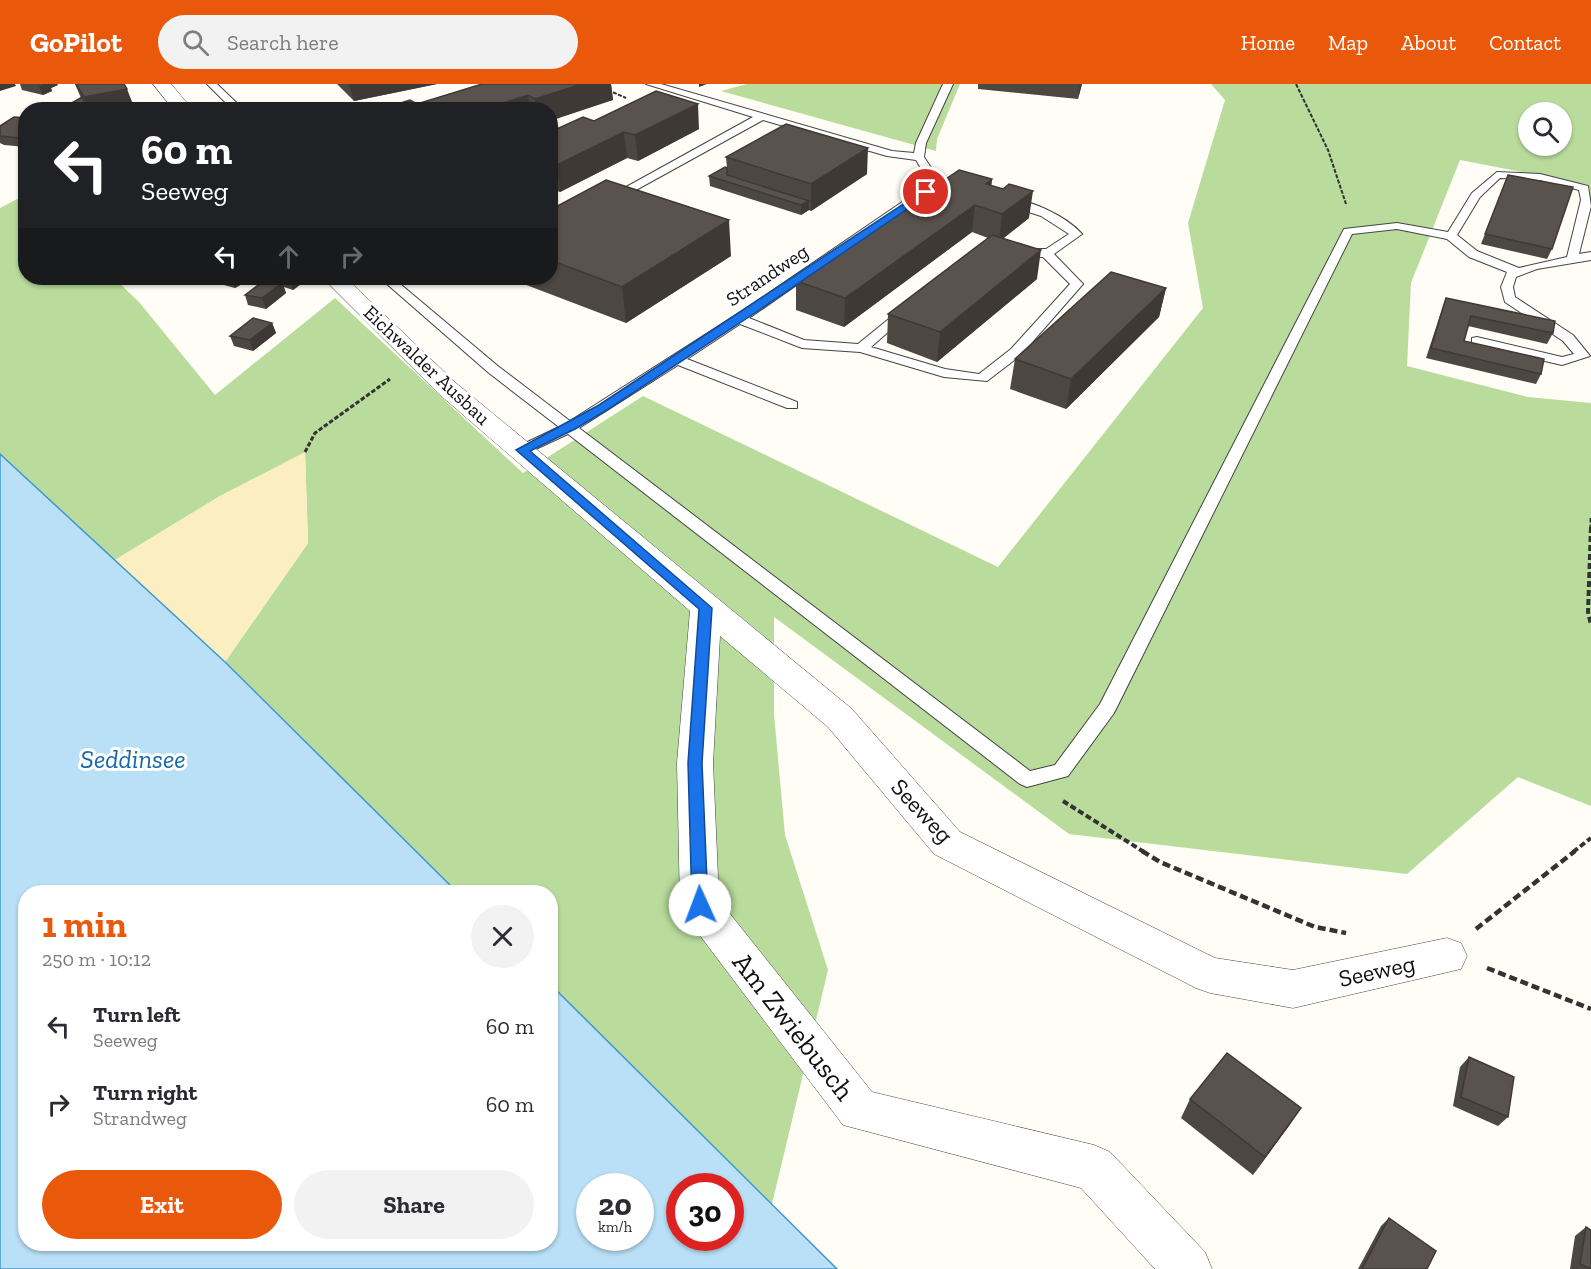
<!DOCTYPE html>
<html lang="en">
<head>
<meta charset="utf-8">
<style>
  body { margin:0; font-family:"Zilla Slab",serif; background:#f2f2f3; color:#2b2b33; height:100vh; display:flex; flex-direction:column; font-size:22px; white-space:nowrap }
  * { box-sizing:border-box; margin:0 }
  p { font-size:20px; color:#7c7c81 }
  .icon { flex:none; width:33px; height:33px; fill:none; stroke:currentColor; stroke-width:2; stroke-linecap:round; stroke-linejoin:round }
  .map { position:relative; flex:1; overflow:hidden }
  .panel { position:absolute; left:18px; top:801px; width:540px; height:366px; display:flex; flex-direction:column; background:#fff; border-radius:24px; box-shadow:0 2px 4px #0004 }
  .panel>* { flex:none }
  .banner { position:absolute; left:18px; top:18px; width:540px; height:183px; border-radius:24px; box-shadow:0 2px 4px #0004; background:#202124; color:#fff; overflow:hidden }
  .controls { position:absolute; left:1518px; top:18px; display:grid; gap:12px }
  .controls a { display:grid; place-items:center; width:54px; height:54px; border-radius:50%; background:#fff; box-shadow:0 2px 4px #0004; font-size:30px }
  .speed { position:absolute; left:576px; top:1089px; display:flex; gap:12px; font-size:30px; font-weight:700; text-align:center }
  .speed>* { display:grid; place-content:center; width:78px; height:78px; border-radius:50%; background:#fff; box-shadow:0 2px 4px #0004; line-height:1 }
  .speed small { font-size:15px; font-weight:400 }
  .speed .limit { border:9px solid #d22; background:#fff; color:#111 }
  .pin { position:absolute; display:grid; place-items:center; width:51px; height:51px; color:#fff; margin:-26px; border:3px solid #fff; border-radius:50%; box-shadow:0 2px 6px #0007 }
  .me { position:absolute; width:66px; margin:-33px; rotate:358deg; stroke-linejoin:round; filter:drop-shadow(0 0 4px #0008) }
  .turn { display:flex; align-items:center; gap:21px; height:126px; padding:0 24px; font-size:27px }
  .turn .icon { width:78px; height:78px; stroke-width:2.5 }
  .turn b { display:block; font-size:42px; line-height:51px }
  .lanes { display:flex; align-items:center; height:57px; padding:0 24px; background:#0003; justify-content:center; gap:30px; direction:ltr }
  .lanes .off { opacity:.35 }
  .round { display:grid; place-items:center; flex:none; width:63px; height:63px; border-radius:32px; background:#f2f2f3 }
  .headline { display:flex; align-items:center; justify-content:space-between; height:102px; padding:0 24px }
  h1 { font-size:36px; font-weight:700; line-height:45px; color:#ea580c }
  .button { display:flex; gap:12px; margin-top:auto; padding:12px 24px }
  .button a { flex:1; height:69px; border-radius:36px; background:#ea580c; color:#fff; font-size:24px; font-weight:700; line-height:69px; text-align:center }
  .button a+a { background:#f2f2f3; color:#2b2b33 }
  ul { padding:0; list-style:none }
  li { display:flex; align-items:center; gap:18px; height:78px; padding:0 24px }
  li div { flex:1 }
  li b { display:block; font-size:22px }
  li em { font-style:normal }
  header { display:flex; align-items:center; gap:36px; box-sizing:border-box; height:84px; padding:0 30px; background:#ea580c; color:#fff }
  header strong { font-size:28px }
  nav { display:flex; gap:33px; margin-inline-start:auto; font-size:21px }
  .search { width:420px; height:54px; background:#f2f2f3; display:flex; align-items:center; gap:15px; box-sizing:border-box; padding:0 21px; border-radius:33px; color:#7c7c81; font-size:22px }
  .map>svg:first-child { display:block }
  .forest { fill:#b9dc9c; fill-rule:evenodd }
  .sand { fill:#fbeec1 }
  .water { fill:#b9e0f7; stroke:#3f96cf; stroke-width:1.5; fill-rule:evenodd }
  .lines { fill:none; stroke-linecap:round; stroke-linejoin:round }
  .service-casing { stroke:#444; stroke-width:2 }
  .minor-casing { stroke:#444; stroke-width:1 }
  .path-far3 { stroke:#333; stroke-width:2; stroke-dasharray:4 1.5; stroke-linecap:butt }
  .path-far2 { stroke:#333; stroke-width:3; stroke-dasharray:4.5 2; stroke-linecap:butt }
  .path-far1 { stroke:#333; stroke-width:4; stroke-dasharray:6 3; stroke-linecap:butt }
  .path { stroke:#333; stroke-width:4.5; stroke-dasharray:8 4; stroke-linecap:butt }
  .service { fill:#fff; fill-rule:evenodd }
  .minor { fill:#fff; fill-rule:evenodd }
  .wall { fill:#4d4742 }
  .shaded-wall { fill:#3f3936 }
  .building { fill:#5a524d; stroke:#3f3936; stroke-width:1.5 }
  .route { fill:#1a73e8; stroke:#114b97; stroke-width:1.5 }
  .labels { text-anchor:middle; stroke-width:6; stroke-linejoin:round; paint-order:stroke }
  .far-street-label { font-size:20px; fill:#111; stroke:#fff }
  .street-label { font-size:24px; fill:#111; stroke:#fff }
  .water-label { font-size:26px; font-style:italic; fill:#1768a6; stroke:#fff }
  .near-street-label { font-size:28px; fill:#111; stroke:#fff }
</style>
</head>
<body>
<header>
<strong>GoPilot</strong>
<div class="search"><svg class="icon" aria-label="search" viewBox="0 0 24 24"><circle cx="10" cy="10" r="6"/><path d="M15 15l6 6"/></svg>Search here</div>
<nav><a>Home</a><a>Map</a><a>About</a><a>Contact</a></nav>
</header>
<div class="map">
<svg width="1591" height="1185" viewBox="0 0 1591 1185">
  <rect width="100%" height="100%" fill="#fffdf5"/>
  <path class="forest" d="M747,0h213l-23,55 -1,12 -215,-60z
    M1211,0h380v125l-2,-24 -129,-25 -49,123 -4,83 121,31 63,6v403l-73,-29 -111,97 -338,-40 -295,-217v97l11,121 43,135 -56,234 -221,-219 -1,-93h-93l-232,-230 83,-119 -3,-90 -85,43 -105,64 -115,-106v-246l25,-13 1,83h88l25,24 76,93 120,-97 188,175 120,-77 355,171 205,-259 -15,-85 37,-123zM1528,28h34v34h-34z"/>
  <path class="sand" d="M305,368l3,91 -83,119 -110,-102 105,-64z"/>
  <path class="water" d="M0,370l225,208 232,230h-431v352h524l1,-259 286,284h-837zM590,1102h50v52h-50zM680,1102h50v52h-50z"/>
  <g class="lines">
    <defs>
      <path id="service" d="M207,0h10l27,26h-11z
        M646,0h15l231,67 22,2 2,-10 27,-59h10l-27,59 -2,14 17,26 -1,2 -191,133 55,22 54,4 48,-39 6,4 -1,3 -40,35 74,22 34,5 32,-25 59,-65 -27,-27h-27l-6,-4 6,-4h30l23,-15 -28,-18 -37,-12v-4c22,-4 64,17 78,34l-28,20 29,30 -62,71 -34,26 -43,-4 -84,-25 -58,-4 -62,-24 -53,35 110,43v6h-10l-109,-43 -99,63 451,343 25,-6 45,-61 244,-475 53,-6 51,9 24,-39 25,-21 43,2 48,12 3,20 -12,48 12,-2v8l-54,9 -21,8 -3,10 2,10 58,38 17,21 -28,9 -90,-21v-6l5,-1 85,20 12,-3 -11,-13 -58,-39 -4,-15 6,-15 -38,-15 -22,-18 -50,-10 -45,5 -238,479 -46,63 -41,11 -7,-3 -452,-350 -41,19h-10l-2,-3 2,-3 42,-20 -70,-54 -109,-95h13l106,89 71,54 180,-115 180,-123 -14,-23 -29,-4 -124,-36 -147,81h-8v-4l145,-80zM1500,94l40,2 39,10 2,10 -14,57 -48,11 -42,-17 -20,-16 23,-38z"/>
      <path id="minor" d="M153,0h18l22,26h-19z
        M323,194h23l111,106 395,325 108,123 255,126 78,12 154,-32 14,5 6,13 -6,13 -168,39 -83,-15 -14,-5 -262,-134 -106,-127 -108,-91 -7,127 6,137 153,192 222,53 16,7 95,100 7,17h-57l-74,-81 -238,-63 -157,-208 -6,-12 -3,-142 13,-152 -251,-217z"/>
    </defs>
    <use href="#service" class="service-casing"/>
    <use href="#minor" class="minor-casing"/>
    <path class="path-far3" d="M1296,0l32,66 18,54
      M608,6l18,8"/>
    <path class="path-far2" d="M305,368l10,-19 75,-54
      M1591,445v-12"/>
    <path class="path-far1" d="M1591,443l-3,85 3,13
      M1063,717l81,51
      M1573,768l18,-14"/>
    <path class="path" d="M1142,767l18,11 155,65 31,6
      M1476,845l99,-78
      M1487,884l104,41"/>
    <use href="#service" class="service"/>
    <use href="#minor" class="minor"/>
  </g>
  <path class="wall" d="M20,0h37l1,1 -7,3 1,3 -9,4 -21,-5z
    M75,0h49l10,23 -15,3h-47l-2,-6 11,-6z
    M337,0h100l-83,17z
    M482,0h129l2,16 -63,10h-172l39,-6z
    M978,0h104l-4,15 -100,-10z
    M26,34v29l-22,-2 -4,-2v-17z
    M594,37l105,8 -61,32 -11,-3 -67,34 -10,-4v-56z
    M726,73l141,17 -56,37 -2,-1 -8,5 -91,-29 -1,-10 18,-8z
    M1508,91l44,74 -5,10 -66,-15z
    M992,95l-1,7 38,32 -26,20 34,41 -100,83 -50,-19 1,-29 100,-76 -16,-6 -128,95 -48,-17v-29z
    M550,126l181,46 -105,67 -118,-45h42z
    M211,194h41l-17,10 -22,-6z
    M271,194h33l1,3 -12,9 -9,-3 2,6 -20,16 -18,-4 -3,-10 27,-14z
    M1166,204l-7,29 -93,92 -56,-20 5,-30z
    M1446,214l107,35 -6,11 -79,-18 -4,15 77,33 -5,10 -110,-26 16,-49z
    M272,239l4,10 -23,18 -19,-5 -4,-10z
    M1469,973l39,60 -10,9 -45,-20 7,-39z
    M1190,1015l111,9 -48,67 -72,-57z
    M1389,1134l38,51h-69l23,-43z
    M1586,1143l5,42h-21l5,-33z"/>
  <path class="shaded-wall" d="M0,0h15l1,2 -16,5z
    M43,0h14l1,1 -7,3 1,3 -9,4 -4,-9z
    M349,0h88l-83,17z
    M582,0h29l2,16 -63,21v-11h-13l-2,-11z
    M699,0h8l-8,3z
    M1080,0h2l-4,15z
    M127,5l7,18 -15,3h-31l-4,-13z
    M528,11l2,15h-48z
    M698,20l1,25 -61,32 -3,-26z
    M86,21l2,5h-10l-1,-3z
    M624,48l3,26 -67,34 -3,-27z
    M26,51v12l-5,-9z
    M868,64l-1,26 -56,37v-27z
    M992,95l-3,28 -3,-23z
    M1033,107l-4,27 -30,24 3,-28z
    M809,117v9l-8,5v-10z
    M975,121l-3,27 -128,95 1,-29z
    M729,136l2,36 -105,67 -4,-36z
    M1041,166l-4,29 -100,83 3,-30z
    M232,194h20l-17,10z
    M293,194h11l1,3 -12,9 -3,-11z
    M282,199l4,10 -20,16 -4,-11z
    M1166,204l-7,29 -93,92 5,-30z
    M272,239l4,10 -23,18 -3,-11z
    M1301,1024l-12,18 -36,49 12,-18z"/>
  <path class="building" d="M76,0h48l3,5 -43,8z
    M482,0h100l-47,15 -7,-4 -46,15h-104l32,-10 7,4z
    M656,7l42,13 -63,31 -11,-3 -67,33 -7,-2v-31l33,-15 11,4z
    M82,13l4,8 -9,2 -7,-3z
    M14,33l12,1v17l-5,3 -21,-2v-10z
    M786,40l82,24 -57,36 -85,-27z
    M725,83l2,1v7l82,26 -8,4 -92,-29z
    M959,86l33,9 -6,5 17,5 6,-5 24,7 -31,23 -27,-9 -130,93 -49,-17z
    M1508,91l65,12 -21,62 -67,-15z
    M606,96l123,40 -107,67 -72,-27v-50z
    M992,151l49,15 -101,82 -52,-18z
    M1111,188l55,16 -95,91 -56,-20z
    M266,195l16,4 -20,15 -17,-3z
    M1446,214l109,23 -2,12 -82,-17 -7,25 80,18 -3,15 -110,-26z
    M253,234l19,5 -22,17 -20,-4z
    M1227,969l74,55 -36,49 -75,-58z
    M1469,973l45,20 -6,40 -47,-20z
    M1389,1134l47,33 -9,18h-65z
    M1586,1143l5,3v39l-11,-5z"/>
  <path class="route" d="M926,105l3,5 -171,117 -151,99 -32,19 -45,22 182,157 -10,155 6,142 -2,5h-11l-3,-5 -4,-142 11,-154 -183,-159 83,-45z"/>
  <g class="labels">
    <g class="far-street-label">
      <text transform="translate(767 191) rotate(-34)" y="7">Strandweg</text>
      <text transform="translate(427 281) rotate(43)" y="7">Eichwalder Ausbau</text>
    </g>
    <g class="street-label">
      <text transform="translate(922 727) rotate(47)" y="8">Seeweg</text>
      <text transform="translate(1377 887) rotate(-12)" y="8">Seeweg</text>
    </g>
    <g class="water-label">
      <text x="133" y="684">Seddinsee</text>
    </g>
    <g class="near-street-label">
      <text transform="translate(794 942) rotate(52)" y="10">Am Zwiebusch</text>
    </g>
  </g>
</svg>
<div class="controls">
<a><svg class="icon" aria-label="search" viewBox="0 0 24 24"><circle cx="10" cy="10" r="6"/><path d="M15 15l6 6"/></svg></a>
</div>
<div class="speed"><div>20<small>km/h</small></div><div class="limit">30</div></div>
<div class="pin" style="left:926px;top:108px;background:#d93025"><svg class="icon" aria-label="arrive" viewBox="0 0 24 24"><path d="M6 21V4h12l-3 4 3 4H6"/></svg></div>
<svg class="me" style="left:700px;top:821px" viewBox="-20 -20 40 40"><circle r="19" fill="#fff"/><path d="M0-13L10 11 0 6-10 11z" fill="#1a73e8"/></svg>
<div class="banner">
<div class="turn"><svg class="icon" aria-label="left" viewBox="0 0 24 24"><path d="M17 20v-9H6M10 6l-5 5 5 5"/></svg><div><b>60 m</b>Seeweg</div></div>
<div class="lanes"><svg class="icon" aria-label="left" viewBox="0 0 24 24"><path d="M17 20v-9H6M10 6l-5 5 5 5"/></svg><svg class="icon off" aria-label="ahead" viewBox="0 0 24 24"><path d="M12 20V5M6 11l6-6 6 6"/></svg><svg class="icon off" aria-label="right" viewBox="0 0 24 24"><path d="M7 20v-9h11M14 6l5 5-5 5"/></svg></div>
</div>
<section class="panel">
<div class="headline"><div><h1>1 min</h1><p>250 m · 10:12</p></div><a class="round"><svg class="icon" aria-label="close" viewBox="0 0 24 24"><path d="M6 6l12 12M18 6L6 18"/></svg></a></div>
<ul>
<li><svg class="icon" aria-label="left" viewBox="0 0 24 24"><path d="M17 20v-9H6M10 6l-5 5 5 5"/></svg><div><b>Turn left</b><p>Seeweg</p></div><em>60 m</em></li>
<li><svg class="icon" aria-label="right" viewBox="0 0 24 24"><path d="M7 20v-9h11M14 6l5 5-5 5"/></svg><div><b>Turn right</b><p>Strandweg</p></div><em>60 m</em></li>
</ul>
<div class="button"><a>Exit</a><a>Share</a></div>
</section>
</div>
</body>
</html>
